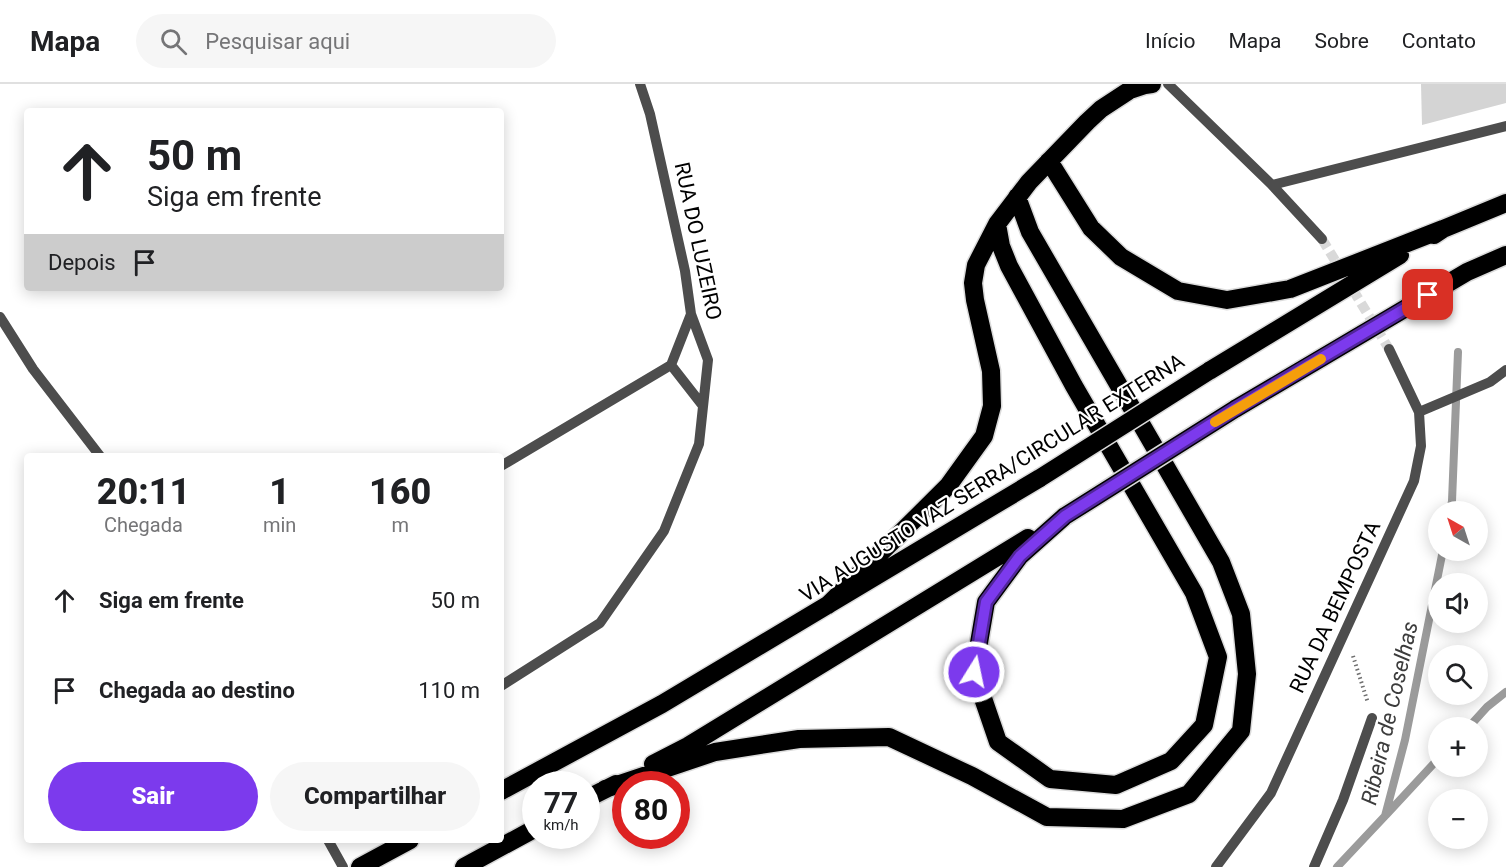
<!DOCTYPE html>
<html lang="pt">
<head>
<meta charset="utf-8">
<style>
  body { margin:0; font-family:Roboto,sans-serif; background:#f6f6f6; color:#202124; height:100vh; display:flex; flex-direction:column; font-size:22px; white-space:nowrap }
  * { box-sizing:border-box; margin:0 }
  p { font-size:20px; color:#757577 }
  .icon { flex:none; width:33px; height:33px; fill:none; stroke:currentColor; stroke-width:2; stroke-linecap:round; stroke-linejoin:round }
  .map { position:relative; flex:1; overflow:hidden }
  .panel { position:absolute; left:24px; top:369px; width:480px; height:390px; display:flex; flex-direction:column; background:#fff; border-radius:6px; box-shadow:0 3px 15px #0003 }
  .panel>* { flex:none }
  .top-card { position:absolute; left:24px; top:24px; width:480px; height:183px; border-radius:6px; box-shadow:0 3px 15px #0003; background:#fff; color:#202124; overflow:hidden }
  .needle { width:39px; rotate:321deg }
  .controls { position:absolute; left:1428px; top:417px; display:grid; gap:12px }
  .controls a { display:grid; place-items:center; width:60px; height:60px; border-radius:50%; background:#fff; box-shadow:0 3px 15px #0003; font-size:30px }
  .speed { position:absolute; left:522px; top:687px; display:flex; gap:12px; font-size:30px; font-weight:700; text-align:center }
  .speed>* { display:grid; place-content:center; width:78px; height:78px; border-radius:50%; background:#fff; box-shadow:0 3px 15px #0003; line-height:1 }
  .speed small { font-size:15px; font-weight:400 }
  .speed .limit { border:9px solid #d22; background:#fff; color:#111 }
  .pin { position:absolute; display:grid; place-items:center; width:51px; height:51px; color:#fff; margin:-26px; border-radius:12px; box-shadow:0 3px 9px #0006 }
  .me { position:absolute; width:66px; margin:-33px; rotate:10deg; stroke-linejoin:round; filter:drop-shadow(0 0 4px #0008) }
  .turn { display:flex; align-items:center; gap:21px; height:126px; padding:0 24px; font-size:27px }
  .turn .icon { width:78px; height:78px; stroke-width:2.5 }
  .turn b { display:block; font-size:42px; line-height:51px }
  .then { display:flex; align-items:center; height:57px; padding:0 24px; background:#0003; gap:12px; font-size:22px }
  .eta { display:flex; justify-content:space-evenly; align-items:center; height:102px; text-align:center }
  .eta b { font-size:36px; font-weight:800; line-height:42px }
  .cta { display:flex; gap:12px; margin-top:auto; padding:12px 24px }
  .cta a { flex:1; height:69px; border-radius:36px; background:#7c3aed; color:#fff; font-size:24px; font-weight:800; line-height:69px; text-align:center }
  .cta a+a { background:#f6f6f6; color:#202124 }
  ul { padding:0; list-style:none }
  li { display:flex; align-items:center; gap:18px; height:90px; padding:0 24px }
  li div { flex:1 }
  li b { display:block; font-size:22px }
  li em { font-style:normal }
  header { display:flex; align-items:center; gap:36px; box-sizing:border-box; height:84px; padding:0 30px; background:#fff; border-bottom:2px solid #e0e0e0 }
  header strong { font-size:28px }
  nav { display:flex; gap:33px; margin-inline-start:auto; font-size:21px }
  .search { width:420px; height:54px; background:#f6f6f6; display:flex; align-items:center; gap:15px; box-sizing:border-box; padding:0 21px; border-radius:33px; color:#757577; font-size:22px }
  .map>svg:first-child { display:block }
  .green { fill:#d4d4d4 }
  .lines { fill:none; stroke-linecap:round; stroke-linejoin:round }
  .stream { stroke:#9b9b9b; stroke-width:8 }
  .minor-tunnel { stroke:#d9d9d9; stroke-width:10; stroke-dasharray:10 5; stroke-linecap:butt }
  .highway-casing { stroke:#dbdbdb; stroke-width:21 }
  .path { stroke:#6f6f6f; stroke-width:4; stroke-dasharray:1.5 3; stroke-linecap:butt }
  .minor { stroke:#4d4d4d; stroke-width:10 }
  .highway { stroke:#000; stroke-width:18 }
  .highway-bridge-casing { stroke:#dbdbdb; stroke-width:21; stroke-linecap:butt }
  .highway-bridge { stroke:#000; stroke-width:18 }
  .route-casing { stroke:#51269a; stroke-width:15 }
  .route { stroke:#7c3aed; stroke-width:10 }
  .slow { stroke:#f59e0b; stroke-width:10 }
  .labels { text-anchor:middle; stroke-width:4.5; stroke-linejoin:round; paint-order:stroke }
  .street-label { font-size:21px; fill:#000; stroke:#fff }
  .water-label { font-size:22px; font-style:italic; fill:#3c3c3c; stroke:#fff }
</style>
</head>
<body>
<header>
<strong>Mapa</strong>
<div class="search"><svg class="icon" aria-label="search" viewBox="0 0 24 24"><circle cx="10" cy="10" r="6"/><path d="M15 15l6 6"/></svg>Pesquisar aqui</div>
<nav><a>Início</a><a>Mapa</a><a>Sobre</a><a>Contato</a></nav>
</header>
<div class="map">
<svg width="1506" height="783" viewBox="0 0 1506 783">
  <rect width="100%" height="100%" fill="#fff"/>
  <path class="green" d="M1421,0h85v19l-84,22z"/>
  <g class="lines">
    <path class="stream" d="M1450,428l2,-11 6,-149
      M1468,644l19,-21 19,-15
      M1386,731l52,-56
      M1337,783l48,-51 20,-76 38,-190"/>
    <path class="minor-tunnel" d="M1322,155l67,110"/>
    <defs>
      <path id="highway" d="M1049,77l42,67 30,29 57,34 49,9 63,-11 153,-60
        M997,140l4,22 8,20 65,120 120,207 24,64 -14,68 -33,36 -55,24 -66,-6 -52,-37 -24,-70 12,-70 34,-46 45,-40
        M1434,151l9,-6 63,-26
        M1209,287l191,-116
        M1235,325l232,-137 39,-17
        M828,521l120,-119 36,-50 8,-30 -1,-35 -16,-71 -2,-17 3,-18 21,-41 32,-42 58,-60 14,-13 29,-19 15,-5 7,-1
        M653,680l35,-18 340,-208
        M605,705l110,-37 84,-13 90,-2 83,39 75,41 76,2 66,-25 52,-63 6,-57 -6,-60 -20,-52 -191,-330 -13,-35
        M501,707l161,-87 378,-226
        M586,715l30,-15
        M360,783l50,-27
        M464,783l72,-39"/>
    </defs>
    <use href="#highway" class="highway-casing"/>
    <path class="path" d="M1353,572l15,47"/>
    <path class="minor" d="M1168,0l104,101 50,54
      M1272,101l234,-59
      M0,233l33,52 67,87
      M671,281l32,41
      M1419,328l71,-30 16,-12
      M501,382l170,-101 20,-51
      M501,602l99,-63 64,-92 35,-87 9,-84 -17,-46 -6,-43 -35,-157 -10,-30
      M328,756l15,27
      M1216,783l55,-74 143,-312 7,-35 -2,-34 -30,-63
      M1314,783l29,-67 29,-82"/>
    <use href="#highway" class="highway"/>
    <defs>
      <path id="highway-bridge" d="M1040,394l169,-107
        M1065,432l170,-107"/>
    </defs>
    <use href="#highway-bridge" class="highway-bridge-casing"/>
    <use href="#highway-bridge" class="highway-bridge"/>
  </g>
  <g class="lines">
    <defs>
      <path id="route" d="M974,588l12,-70 34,-46 45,-40 170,-107 193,-114"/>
    </defs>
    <use href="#route" class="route-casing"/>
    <use href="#route" class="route"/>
    <path class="slow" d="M1215,338l106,-63"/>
  </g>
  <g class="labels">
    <g class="street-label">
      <text transform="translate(698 157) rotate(78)" y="7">RUA DO LUZEIRO</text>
      <text transform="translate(992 394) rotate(-32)" y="7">VIA AUGUSTO VAZ SERRA/CIRCULAR EXTERNA</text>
      <text transform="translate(1335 523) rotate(-65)" y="7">RUA DA BEMPOSTA</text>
    </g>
    <g class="water-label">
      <text transform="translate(1389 629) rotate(-77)" y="8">Ribeira de Coselhas</text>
    </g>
  </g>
</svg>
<div class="controls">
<a><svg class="needle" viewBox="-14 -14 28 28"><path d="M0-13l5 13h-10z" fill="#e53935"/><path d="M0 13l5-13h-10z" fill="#757577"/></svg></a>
<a><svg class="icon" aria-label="sound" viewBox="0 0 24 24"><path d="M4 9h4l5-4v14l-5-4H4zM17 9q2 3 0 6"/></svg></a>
<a><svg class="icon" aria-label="search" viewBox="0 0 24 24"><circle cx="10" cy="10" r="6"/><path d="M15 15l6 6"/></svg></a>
<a>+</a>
<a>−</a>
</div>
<div class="speed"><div>77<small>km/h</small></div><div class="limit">80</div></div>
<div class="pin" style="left:1428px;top:211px;background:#d93025"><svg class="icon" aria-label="arrive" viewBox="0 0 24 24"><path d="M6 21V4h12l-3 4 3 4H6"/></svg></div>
<svg class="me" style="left:974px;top:588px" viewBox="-20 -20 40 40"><circle r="17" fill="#7c3aed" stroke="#fff" stroke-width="3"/><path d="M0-11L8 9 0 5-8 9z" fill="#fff"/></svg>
<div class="top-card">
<div class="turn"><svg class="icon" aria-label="ahead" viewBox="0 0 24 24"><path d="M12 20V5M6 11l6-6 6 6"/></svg><div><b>50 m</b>Siga em frente</div></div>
<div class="then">Depois<svg class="icon" aria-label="arrive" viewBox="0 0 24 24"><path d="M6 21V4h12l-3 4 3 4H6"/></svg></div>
</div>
<section class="panel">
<div class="eta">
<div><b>20:11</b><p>Chegada</p></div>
<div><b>1</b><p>min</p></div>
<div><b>160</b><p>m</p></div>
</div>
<ul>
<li><svg class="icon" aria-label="ahead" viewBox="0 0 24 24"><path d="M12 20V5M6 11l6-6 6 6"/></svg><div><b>Siga em frente</b></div><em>50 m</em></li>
<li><svg class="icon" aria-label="arrive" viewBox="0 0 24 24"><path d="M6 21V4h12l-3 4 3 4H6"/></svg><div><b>Chegada ao destino</b></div><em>110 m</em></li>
</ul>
<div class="cta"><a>Sair</a><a>Compartilhar</a></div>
</section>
</div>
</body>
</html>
